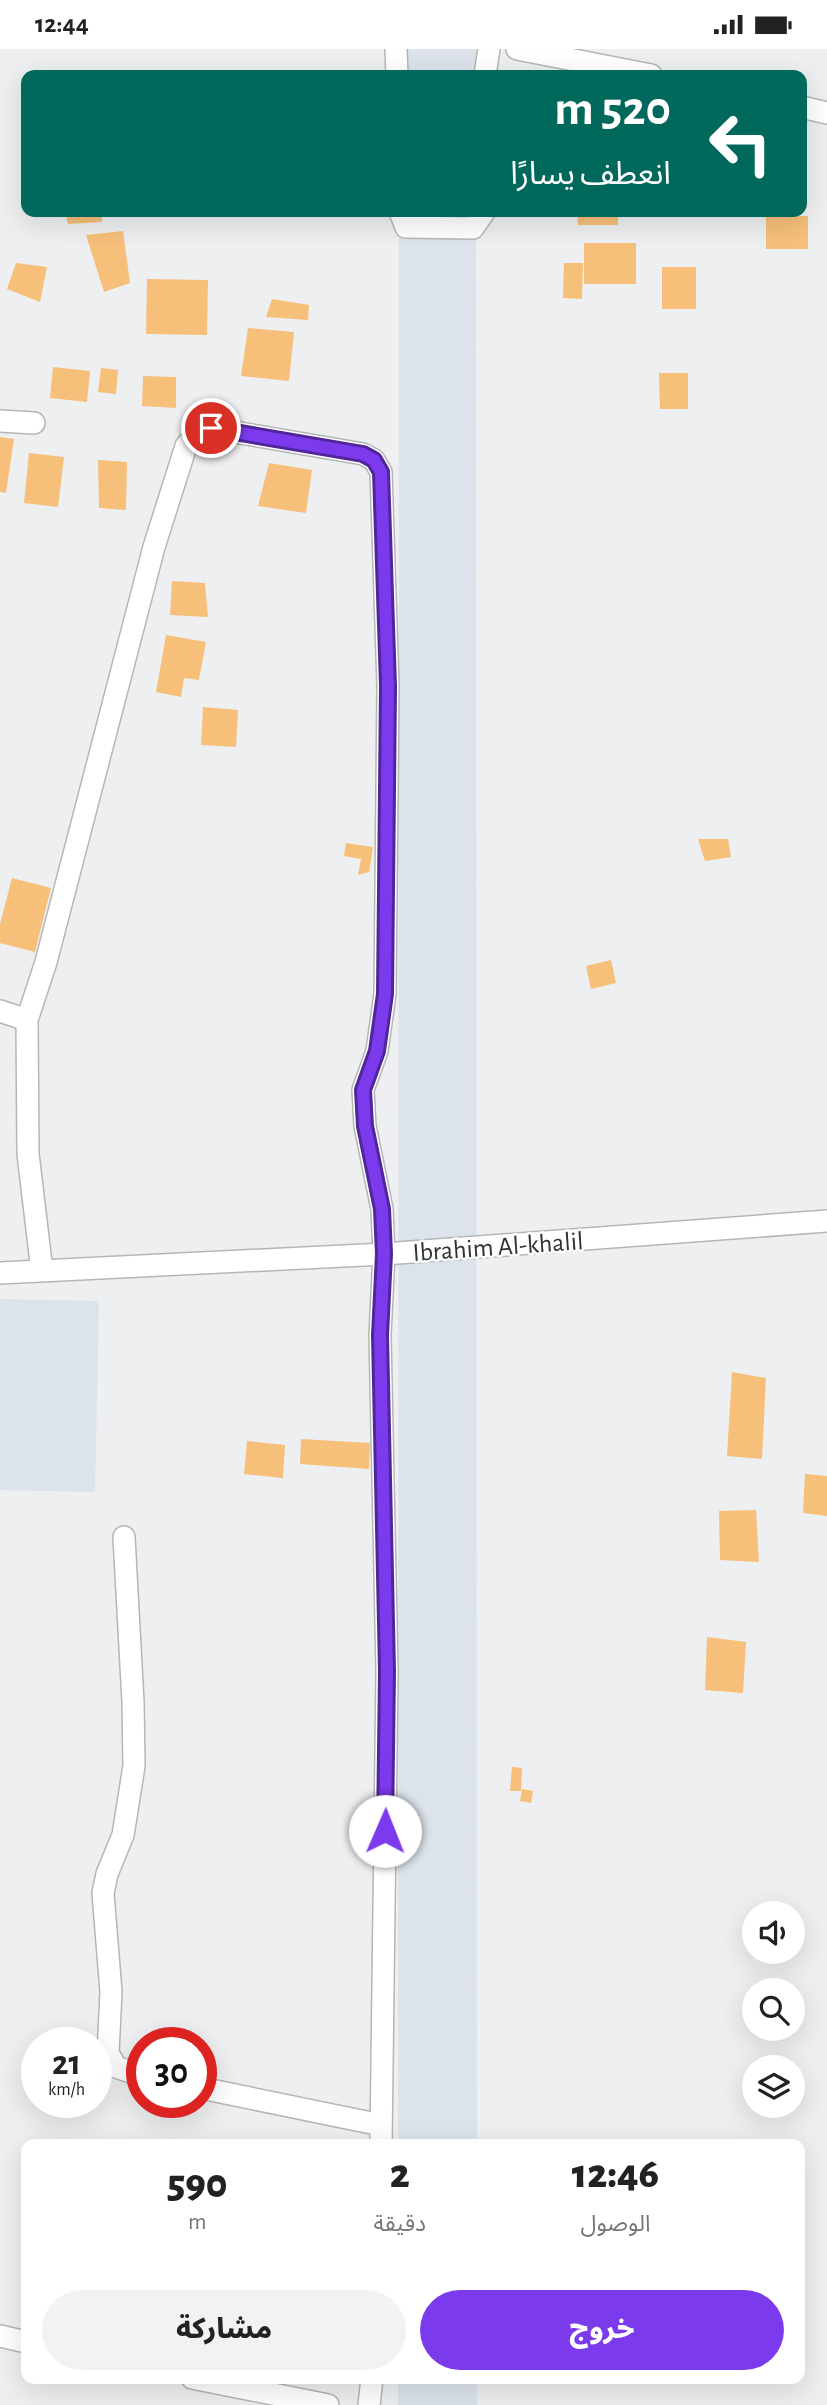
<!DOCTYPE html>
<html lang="ar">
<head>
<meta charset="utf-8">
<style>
  body { margin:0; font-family:"Alegreya Sans","Noto Sans Arabic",sans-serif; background:#f2f2f2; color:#222; direction:rtl; height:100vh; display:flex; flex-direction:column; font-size:26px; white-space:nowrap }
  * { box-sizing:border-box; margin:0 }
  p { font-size:23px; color:#767676 }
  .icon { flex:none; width:38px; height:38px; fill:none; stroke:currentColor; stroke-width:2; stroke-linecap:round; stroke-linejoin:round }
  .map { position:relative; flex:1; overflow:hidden; direction:ltr }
  .details { position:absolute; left:21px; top:2090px; width:784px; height:245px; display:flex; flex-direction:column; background:#fff; border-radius:14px; box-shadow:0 7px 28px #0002; direction:rtl }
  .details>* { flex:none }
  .top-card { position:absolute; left:21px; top:21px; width:786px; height:147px; border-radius:14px; box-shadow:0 7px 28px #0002; direction:rtl; background:#00695c; color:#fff; overflow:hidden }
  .buttons { position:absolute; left:742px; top:1852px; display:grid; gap:14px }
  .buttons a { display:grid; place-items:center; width:63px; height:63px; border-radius:50%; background:#fff; box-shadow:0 7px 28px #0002; font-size:35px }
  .speed { position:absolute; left:21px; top:1978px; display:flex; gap:14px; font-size:35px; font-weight:700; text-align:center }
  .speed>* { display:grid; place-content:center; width:91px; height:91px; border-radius:50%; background:#fff; box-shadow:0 7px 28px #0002; line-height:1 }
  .speed small { font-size:18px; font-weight:400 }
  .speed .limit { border:10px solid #d22; background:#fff; color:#111 }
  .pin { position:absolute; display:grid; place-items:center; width:60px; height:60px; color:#fff; margin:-30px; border:4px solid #fff; border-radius:50%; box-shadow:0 2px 7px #0007 }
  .me { position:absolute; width:77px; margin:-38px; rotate:1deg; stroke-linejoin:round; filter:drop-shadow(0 0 5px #0008) }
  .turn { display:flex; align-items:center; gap:24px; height:147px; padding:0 21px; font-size:32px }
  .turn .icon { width:91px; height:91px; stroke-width:2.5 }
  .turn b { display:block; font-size:49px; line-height:60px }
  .eta { display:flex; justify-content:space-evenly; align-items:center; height:119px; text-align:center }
  .eta b { font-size:42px; font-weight:800; line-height:49px }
  .primary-button { display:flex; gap:14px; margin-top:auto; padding:14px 21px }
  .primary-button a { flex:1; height:80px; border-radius:42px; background:#7c3aed; color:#fff; font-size:28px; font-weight:800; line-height:80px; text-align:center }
  .primary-button a+a { background:#f2f2f2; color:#222 }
  .status { display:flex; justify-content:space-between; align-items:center; height:49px; padding:0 35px; background:#fff; direction:ltr }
  .status svg { height:19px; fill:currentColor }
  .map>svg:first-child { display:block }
  .built { fill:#dce3ea }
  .building { fill:#f6bf7a }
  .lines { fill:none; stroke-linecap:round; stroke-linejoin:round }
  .minor-casing { stroke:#b5b6b7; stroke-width:24 }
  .minor { stroke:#fff; stroke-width:21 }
  .route-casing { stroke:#51269a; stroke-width:18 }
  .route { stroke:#7c3aed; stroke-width:12 }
  .labels { text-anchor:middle; stroke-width:5; stroke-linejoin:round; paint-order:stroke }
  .street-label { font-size:26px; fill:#2f3030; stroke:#fbfdfe }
</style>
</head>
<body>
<div class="status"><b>12:44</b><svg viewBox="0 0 49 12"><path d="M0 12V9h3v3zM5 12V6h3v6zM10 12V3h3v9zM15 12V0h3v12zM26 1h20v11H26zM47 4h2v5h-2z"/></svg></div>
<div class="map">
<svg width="827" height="2356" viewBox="0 0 827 2356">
  <rect width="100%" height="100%" fill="#eeeff1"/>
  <path class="built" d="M399,0h77v26h-77z
    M399,163h77l1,1932h-79z
    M0,1250l99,2 -4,191 -95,-2z
    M398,2329h79v27h-79z"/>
  <path class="building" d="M65,163h37v10l-34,2z
    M577,163h41v13h-40z
    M766,167h42v33h-42z
    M123,182l7,52 -26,9 -18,-57z
    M584,194h52v41h-52z
    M16,214l31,4 -7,35 -33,-13z
    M564,214h19l-1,36 -19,-1z
    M662,218h34v42h-34z
    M147,230l61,1 -1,55 -61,-1z
    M272,250l37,6 -1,15 -42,-3z
    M248,279l46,4 -5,49 -48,-5z
    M53,318l37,4 -3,31 -37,-4z
    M101,319l17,2 -2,24 -18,-2z
    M659,324h29v36h-28z
    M143,327l33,1v31l-34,-2z
    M0,388l14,2 -8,54 -6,-1z
    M29,404l35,4 -6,50 -34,-4z
    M98,411l29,2 -1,48 -27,-2z
    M269,414l43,7 -6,43 -48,-7z
    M172,532l33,2 3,34 -38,-2z
    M166,586l40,7 -7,38 -15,-2 -3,19 -25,-5z
    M203,658l35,3 -2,37 -35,-2z
    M698,790h30l3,18 -26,4z
    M346,794l27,4 -4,25 -11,3 3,-16 -17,-3z
    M12,829l39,10 -16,64 -35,-9v-19z
    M611,911l5,23 -25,6 -5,-23z
    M732,1323l34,6 -4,81 -35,-3z
    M301,1390l69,4 -1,26 -69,-5z
    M247,1392l38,4 -2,33 -39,-4z
    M805,1425l22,2v40l-24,-3z
    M756,1461l3,52 -39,-2 -1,-49z
    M707,1588l39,5 -3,51 -38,-3z
    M512,1718l10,1 -1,23h-11z
    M522,1740l11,2 -2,12 -11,-2z"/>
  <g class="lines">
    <defs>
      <path id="minor" d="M396,0l1,26
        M517,0l134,26
        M485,26l4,-26
        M802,58l25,6
        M400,163l6,15 67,1 11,-16
        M0,372l34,2
        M0,962l27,9
        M42,1222l-14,-117 -1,-134 19,-58 108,-415 32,-101 11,-13 14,-5 152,26 11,6 7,12 7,214 -3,308 -8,57 -14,39 2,36 17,83 2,45 -4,81 7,336 -6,473
        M0,1224l384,-19 443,-33
        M124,1488l9,165 1,64 -11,69 -16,39 -4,19 8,99 -3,61 8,14 26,9
        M201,2039l180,37
        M0,2287l26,6
        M192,2329l136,27
        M369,2356l3,-27"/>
    </defs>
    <use href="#minor" class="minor-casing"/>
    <use href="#minor" class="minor"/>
  </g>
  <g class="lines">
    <defs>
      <path id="route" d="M211,379l152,26 11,6 7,12 7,214 -3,308 -8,57 -14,39 2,36 17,83 2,45 -4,81 7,336 -2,160"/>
    </defs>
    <use href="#route" class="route-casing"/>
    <use href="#route" class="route"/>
  </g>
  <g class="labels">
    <g class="street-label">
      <text transform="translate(498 1197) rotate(-4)" y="9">Ibrahim Al-khalil</text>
    </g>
  </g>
</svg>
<div class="buttons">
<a><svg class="icon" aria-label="sound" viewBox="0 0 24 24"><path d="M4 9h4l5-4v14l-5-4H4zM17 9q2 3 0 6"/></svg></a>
<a><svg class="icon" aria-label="search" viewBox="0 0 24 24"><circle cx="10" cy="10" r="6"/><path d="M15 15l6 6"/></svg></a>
<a><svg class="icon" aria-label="layers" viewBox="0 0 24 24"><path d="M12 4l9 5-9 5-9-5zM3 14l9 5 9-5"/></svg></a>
</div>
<div class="speed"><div>21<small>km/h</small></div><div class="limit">30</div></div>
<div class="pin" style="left:211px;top:379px;background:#d93025"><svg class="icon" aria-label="arrive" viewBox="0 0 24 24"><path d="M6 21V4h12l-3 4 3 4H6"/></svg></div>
<svg class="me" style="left:385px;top:1782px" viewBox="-20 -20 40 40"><circle r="19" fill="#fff"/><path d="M0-13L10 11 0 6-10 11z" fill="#7c3aed"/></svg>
<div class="top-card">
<div class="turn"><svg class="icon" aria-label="left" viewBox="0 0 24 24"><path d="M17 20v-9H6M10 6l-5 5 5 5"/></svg><div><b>520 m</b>انعطف يسارًا</div></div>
</div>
<section class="details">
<div class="eta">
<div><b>12:46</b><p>الوصول</p></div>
<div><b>2</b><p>دقيقة</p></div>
<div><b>590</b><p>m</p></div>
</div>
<div class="primary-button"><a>خروج</a><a>مشاركة</a></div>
</section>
</div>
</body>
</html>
